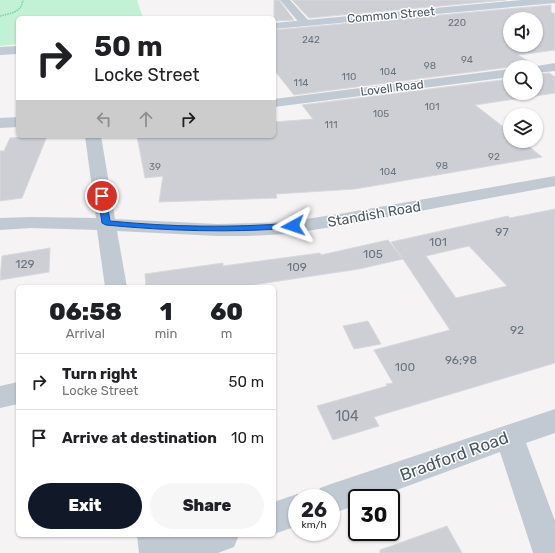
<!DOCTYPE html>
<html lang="en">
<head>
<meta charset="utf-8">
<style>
  body { margin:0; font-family:Rubik,sans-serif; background:#f6f6f6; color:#202124; height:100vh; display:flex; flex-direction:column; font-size:15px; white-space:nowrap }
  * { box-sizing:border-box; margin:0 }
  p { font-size:13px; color:#757577 }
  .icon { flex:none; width:22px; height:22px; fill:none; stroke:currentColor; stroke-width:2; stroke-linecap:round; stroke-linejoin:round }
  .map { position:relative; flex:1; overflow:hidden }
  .panel { position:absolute; left:16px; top:285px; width:260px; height:252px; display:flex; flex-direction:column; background:#fff; border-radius:6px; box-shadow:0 1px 3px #0004 }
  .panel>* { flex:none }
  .banner { position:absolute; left:16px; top:16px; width:260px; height:122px; border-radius:6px; box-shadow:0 1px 3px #0004; background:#fff; color:#202124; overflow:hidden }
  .fabs { position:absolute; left:503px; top:12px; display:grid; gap:8px }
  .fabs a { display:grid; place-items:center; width:40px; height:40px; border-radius:50%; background:#fff; box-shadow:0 1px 3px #0004; font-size:20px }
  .speed { position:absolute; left:288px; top:489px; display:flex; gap:8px; font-size:20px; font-weight:700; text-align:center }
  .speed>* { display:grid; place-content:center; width:52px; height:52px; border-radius:50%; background:#fff; box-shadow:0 1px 3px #0004; line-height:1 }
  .speed small { font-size:10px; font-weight:400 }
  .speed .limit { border:2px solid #111; border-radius:6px; background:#fff; color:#111 }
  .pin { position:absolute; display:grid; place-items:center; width:34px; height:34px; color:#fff; margin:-17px; border:2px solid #fff; border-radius:50%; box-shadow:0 1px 4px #0007 }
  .me { position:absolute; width:44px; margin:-22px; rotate:265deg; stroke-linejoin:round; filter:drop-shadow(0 0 3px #0008) }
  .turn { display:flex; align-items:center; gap:14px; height:84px; padding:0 12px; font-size:18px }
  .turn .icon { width:52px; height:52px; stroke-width:2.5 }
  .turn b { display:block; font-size:28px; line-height:34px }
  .lanes { display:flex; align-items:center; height:38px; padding:0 12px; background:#0003; justify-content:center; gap:20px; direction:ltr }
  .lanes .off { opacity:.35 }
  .eta { display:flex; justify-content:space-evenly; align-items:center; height:68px; text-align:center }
  .eta b { font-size:24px; font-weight:800; line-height:28px }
  .action { display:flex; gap:8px; margin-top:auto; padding:8px 12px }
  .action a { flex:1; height:46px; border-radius:24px; background:#111827; color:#fff; font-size:16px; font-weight:800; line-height:46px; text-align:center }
  .action a+a { background:#f6f6f6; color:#202124 }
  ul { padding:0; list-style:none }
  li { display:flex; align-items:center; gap:12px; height:56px; padding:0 12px; border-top:1px solid #e0e0e0 }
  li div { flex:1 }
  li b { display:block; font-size:15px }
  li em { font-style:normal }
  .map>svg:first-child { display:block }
  .green { fill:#c3f1d5 }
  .building { fill:#cdcfd5; stroke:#d7d9de; fill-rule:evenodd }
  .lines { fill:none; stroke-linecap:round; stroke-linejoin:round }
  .path { stroke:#7ad0a6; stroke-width:1.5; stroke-dasharray:1.5 1; stroke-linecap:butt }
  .street { fill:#c1cad2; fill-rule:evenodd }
  .secondary { fill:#c1cbd6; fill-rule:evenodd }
  .route { fill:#1a73e8; stroke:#114b97 }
  .labels { text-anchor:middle; stroke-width:3; stroke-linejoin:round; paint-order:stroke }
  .far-number-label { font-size:10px; fill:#6b747e }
  .far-street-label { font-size:12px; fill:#4a5661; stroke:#fff }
  .number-label { font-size:12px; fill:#6b747e }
  .street-label { font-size:14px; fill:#4a5661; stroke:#fff }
  .near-number-label { font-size:14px; fill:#6b747e }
  .near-street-label { font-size:17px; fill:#4a5661; stroke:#fff }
</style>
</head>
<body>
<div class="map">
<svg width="555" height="553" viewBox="0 0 555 553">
  <rect width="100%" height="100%" fill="#f5f3f3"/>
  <path class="green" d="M0,0h137l6,18h-125v26l-18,2z"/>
  <path class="building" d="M274,0h5l15,20 -20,1z
    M292,0h214l-197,18z
    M551,5v7l4,2v36l-37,5 17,10 -5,2h-20l-216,28 -20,-25v-40zM510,19h26v26h-26z
    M549,73l6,4v16l-80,12 35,27v9h12l20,16 -187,32 -79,5 1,4 -118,4 4,-26 -18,2 -8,-42h137v-14l39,-3 -11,-14 208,-26v14h26v-19z
    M47,136l-25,62 -22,3v-50h4l6,-13z
    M555,209v154l-181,54 5,9 -46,14 -16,-34 70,-20 -1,-2 7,-1 -19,-33 76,-20 -47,-71 -44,10 -120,18h-93l-1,-13 78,-11v3l97,-13 1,2 67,-15 14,18 -11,-16 117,-26 2,2zM469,246l38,40 -51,12 -30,-42z
    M50,248l-1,24 -49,8 2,-24z
    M368,321l13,23 -27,5 -11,-23z
    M447,526l15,27h-82v-3z"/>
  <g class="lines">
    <path class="path" d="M0,16c11,-3 21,-3 23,-16"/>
    <path class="street" d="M280,0h10l19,21 1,2 -1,2h-8z
      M555,63v8l-19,2v-6h-5z
      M510,69v8l-236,30v-8z
      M18,117v10l-18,1v-10z
      M85,136h16l14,83 102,5 70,-2 58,-9 210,-37v10l-210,39 -58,9 -39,2h-31l-100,-5 10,56h-22l-8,-57 -66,-2 -31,2v-12l31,-1 65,1z
      M18,382v22l-18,4v-22z
      M555,409v24l-29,10 29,78v32h-22l-33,-101 -125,46h-18v7l-26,9v-16h-15l4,-10 11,-4z
      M297,494l9,4h-9v28l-23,8v-32z
      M137,535h102l-5,12 -16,6h-79z"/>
    <path class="secondary" d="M522,0h33v3l-281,26v-6z
      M18,46v8l-18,1v-8z"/>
  </g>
  <path class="route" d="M102,193l4,3 4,25c61,6 122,7 183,2l4,3 -4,2c-62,5 -125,3 -187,-3l-4,-2 -4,-27z"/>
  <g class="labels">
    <g class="far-number-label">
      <text x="457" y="26">220</text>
      <text x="311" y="43">242</text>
      <text x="467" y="63">94</text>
      <text x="430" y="69">98</text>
      <text x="388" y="75">104</text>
      <text x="349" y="80">110</text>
      <text x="301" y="86">114</text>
      <text x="432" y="110">101</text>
      <text x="381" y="117">105</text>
      <text x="331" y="128">111</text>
      <text x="494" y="160">92</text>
      <text x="442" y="169">98</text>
      <text x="155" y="170">39</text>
      <text x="388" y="175">104</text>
    </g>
    <g class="far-street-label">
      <text transform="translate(391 15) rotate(-5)" y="4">Common Street</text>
      <text transform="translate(392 88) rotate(-7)" y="4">Lovell Road</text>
    </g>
    <g class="number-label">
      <text x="502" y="236">97</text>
      <text x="438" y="246">101</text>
      <text x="373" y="258">105</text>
      <text x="25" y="268">129</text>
      <text x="297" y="271">109</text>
      <text x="517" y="334">92</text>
      <text x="461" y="364">96;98</text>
      <text x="405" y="371">100</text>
    </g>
    <g class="street-label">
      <text transform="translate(374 214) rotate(-10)" y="5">Standish Road</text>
    </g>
    <g class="near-number-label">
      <text x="347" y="421">104</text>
    </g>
    <g class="near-street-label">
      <text transform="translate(454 456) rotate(-20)" y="6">Bradford Road</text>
    </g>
  </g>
</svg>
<div class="fabs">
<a><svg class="icon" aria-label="sound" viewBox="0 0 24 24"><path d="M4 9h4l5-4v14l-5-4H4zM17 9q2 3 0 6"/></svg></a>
<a><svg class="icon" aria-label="search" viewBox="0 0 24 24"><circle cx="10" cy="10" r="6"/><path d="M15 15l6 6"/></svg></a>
<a><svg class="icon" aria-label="layers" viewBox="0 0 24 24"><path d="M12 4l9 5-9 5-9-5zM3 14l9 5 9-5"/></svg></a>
</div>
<div class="speed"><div>26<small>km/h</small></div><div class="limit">30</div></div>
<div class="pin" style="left:102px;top:196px;background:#d93025"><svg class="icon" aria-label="arrive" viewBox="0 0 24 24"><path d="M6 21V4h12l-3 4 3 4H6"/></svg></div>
<svg class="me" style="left:293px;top:226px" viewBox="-20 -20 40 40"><path d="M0-17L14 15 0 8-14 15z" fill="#1a73e8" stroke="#fff" stroke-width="4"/></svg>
<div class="banner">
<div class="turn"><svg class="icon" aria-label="right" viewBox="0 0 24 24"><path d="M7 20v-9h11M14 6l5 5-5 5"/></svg><div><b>50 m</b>Locke Street</div></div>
<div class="lanes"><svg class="icon off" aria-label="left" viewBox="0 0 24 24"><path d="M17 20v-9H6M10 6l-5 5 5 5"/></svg><svg class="icon off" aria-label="ahead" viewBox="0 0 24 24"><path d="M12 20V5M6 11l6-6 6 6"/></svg><svg class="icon" aria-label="right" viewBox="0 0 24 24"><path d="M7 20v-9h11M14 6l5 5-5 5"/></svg></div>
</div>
<section class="panel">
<div class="eta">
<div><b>06:58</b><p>Arrival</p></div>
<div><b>1</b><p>min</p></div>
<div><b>60</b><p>m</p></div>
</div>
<ul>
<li><svg class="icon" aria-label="right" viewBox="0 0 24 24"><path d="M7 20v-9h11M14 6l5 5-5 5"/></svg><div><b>Turn right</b><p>Locke Street</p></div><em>50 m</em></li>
<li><svg class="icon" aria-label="arrive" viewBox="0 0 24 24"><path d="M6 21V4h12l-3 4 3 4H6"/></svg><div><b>Arrive at destination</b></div><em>10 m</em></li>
</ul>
<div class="action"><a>Exit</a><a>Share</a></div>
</section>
</div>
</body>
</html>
